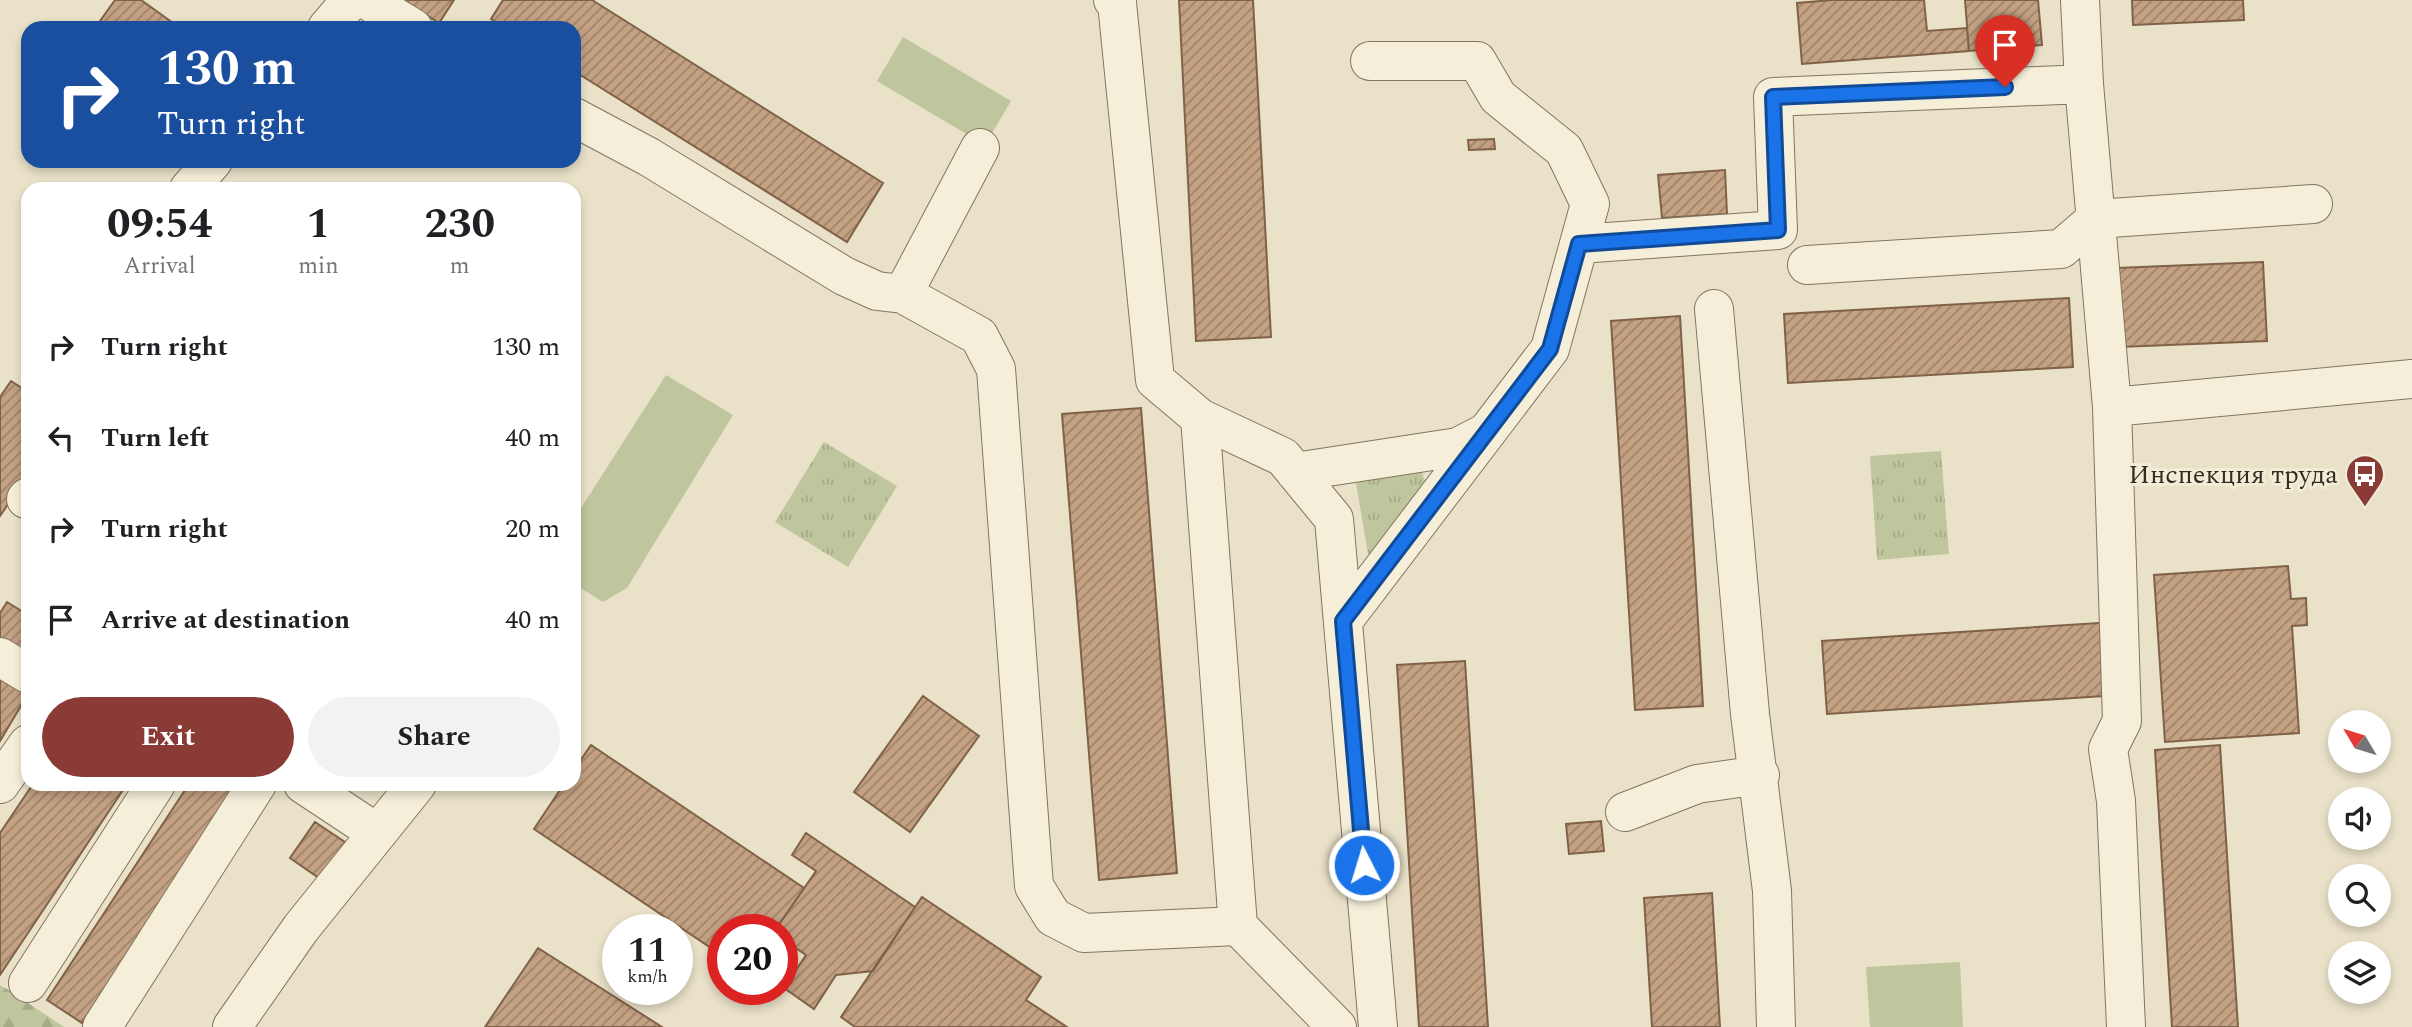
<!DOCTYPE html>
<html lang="en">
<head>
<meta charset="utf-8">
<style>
  body { margin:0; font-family:Spectral,serif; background:#f2f2f2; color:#202124; height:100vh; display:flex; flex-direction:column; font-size:26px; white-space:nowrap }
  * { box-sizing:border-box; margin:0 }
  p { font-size:23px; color:#757577 }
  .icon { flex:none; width:38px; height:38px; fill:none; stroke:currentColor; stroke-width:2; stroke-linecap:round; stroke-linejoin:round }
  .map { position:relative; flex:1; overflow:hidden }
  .sheet { position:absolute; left:21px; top:182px; width:560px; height:609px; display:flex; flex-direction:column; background:#fff; border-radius:21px; box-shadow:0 4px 10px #0003 }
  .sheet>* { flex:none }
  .top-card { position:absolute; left:21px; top:21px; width:560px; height:147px; border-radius:21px; box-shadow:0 4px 10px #0003; background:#1a4fa0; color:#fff; overflow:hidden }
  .needle { width:46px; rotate:308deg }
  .fabs { position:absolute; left:2328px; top:710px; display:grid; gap:14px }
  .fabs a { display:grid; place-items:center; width:63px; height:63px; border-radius:50%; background:#fff; box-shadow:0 4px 10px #0003; font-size:35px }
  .speed { position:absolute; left:602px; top:914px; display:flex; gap:14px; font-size:35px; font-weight:700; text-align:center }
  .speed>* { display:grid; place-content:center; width:91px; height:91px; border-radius:50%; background:#fff; box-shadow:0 4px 10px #0003; line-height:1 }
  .speed small { font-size:18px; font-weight:400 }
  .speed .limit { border:10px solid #d22; background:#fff; color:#111 }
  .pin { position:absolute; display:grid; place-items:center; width:60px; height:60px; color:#fff; margin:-72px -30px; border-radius:50% 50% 50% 0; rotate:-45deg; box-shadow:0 0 7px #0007 }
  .pin .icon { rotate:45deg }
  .me { position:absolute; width:77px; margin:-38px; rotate:355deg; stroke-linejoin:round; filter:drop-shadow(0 0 5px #0008) }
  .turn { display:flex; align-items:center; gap:24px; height:147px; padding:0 21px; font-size:32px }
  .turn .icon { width:91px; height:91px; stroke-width:2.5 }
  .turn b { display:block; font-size:49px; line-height:60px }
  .eta { display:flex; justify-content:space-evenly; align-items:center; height:119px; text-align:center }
  .eta b { font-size:42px; font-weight:700; line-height:49px }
  .action { display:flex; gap:14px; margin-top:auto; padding:14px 21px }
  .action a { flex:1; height:80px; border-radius:42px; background:#8b3b36; color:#fff; font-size:28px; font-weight:700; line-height:80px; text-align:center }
  .action a+a { background:#f2f2f2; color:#202124 }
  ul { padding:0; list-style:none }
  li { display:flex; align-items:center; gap:21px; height:91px; padding:0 21px }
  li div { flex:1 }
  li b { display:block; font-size:26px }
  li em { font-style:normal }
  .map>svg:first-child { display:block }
  .grass { fill:url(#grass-tufts) }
  .forest { fill:url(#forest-firs) }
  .pitch { fill:#bfc69d }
  .building { fill:url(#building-hatch); stroke:#7f6248; stroke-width:2 }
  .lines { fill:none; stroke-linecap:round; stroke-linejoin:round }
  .minor-casing { stroke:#83755f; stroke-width:40 }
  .minor { stroke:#f5efda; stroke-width:38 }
  .route-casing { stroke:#114b97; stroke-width:18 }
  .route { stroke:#1a73e8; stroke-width:12 }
  .labels { text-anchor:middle; stroke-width:6; stroke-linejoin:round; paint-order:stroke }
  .poi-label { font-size:26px; fill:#352c21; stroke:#f2ecd7; text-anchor:end }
</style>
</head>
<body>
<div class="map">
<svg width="2412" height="1027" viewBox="0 0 2412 1027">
  <defs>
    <pattern id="grass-tufts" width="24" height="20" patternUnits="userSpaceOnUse" patternTransform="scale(1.75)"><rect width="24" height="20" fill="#bfc69d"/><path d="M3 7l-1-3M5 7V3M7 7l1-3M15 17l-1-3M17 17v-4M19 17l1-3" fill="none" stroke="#a5aa87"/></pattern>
    <pattern id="forest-firs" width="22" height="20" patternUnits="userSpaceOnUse" patternTransform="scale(1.75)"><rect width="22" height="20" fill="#bfc69d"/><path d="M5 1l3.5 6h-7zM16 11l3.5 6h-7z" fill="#a5aa87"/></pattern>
    <pattern id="building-hatch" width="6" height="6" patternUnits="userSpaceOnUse" patternTransform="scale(1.75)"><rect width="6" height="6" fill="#c3a182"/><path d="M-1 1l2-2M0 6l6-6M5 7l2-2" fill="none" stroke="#9f836a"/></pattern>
  </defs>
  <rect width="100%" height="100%" fill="#e9e1c8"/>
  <path class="grass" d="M824,442l73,44 -49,81 -73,-45z
    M1941,451l8,103 -72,6 -7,-104z
    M1421,470l6,17 -50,69 -9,-2 -13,-77z"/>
  <path class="forest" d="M0,985l7,4 57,38h-64z"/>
  <path class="pitch" d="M903,37l108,64 -26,44 -108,-64z
    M666,375l67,40 -106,173 -24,14 -29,-18v-65z
    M1960,962l3,65h-93l-4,-60z"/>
  <path class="building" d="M115,0h26l39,28h-85z
    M403,0h51l-15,23z
    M503,0h89l291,183 -36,59 -273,-171v-43h-69l-14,-9z
    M1179,0h74l18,337 -75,4z
    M1832,0h92l3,31 40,-3 2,23 -167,13 -5,-61z
    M1965,0h73l4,45 -73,6z
    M2132,0h111l1,20 -111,5z
    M1494,139l1,10 -26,1 -1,-10z
    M1725,170l2,44 -65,4 -4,-43z
    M2263,262l4,79 -147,6 -3,-79z
    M2069,298l4,69 -285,16 -4,-69z
    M1680,316l23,390 -68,4 -24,-389z
    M11,381l17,11v83l-28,41v-119z
    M1141,408l36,465 -78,7 -37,-466z
    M2288,566l3,33 15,-1 1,27 -15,1 7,107 -134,9 -11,-167z
    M7,602l21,13v45l-28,-18v-29z
    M2114,622l5,73 -292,19 -5,-73z
    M1465,661l23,366h-69l-22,-362z
    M0,676l28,18 -28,47z
    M923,696l56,40 -69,96 -56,-40z
    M591,745l213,143 -28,41h-53v27l-189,-127 30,-45h10v-14z
    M2220,745l18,282h-66l-17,-277z
    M33,784h94l-127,191v-142z
    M189,784h48l-155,239 -35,-23z
    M1601,821l3,30 -35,3 -3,-30z
    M315,822l39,26 -25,37 -39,-27z
    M806,833l109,74 -42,64 -37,4 -22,34 -30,-21 22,-33 -24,-16v-10h-6l40,-58 -24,-16z
    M1712,893l8,134h-68l-8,-129z
    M922,897l119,80 -15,23 41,27h-212l-14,-10z
    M538,948l124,79h-177z"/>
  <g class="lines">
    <defs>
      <path id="minor" d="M367,0l46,28
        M327,28l24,-28
        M2084,84l28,323
        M574,117l75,40 195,119 33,15 26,3 77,-146
        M189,189l24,-28
        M1579,244l199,-14 -5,-133 311,-13 -4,-84
        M1807,265l254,-16 35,-30 217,-15
        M903,294l76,42 17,33 38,517 19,31 31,16 154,-7 -38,-508 -45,-38 -38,-377 -4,-3
        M1714,309l36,405 22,177 4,136
        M1200,418l83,39 51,62 44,508
        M1295,472l163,-25 29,-15
        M26,499l2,-2
        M1343,621l207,-272 40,-145 -26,-54 -66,-53 -21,-36h-107
        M0,657l28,17
        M0,784l28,-40
        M303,784l74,49
        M1625,812l72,-28 63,-9
        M1238,926l99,101
        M28,983l128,-199
        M102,1027l155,-243
        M232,1027l69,-99 116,-144
        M2126,1027l-10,-226 -8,-52 14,-28 -10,-314 300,-28"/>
    </defs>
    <use href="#minor" class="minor-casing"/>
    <use href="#minor" class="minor"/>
  </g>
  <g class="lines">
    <defs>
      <path id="route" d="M1364,865l-21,-244 207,-272 29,-105 199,-14 -5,-133 232,-10"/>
    </defs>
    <use href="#route" class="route-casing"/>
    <use href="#route" class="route"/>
  </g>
  <defs>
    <symbol id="bus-pin" viewBox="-11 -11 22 30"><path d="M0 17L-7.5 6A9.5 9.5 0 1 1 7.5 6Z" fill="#8b3b36" stroke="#f2ecd7"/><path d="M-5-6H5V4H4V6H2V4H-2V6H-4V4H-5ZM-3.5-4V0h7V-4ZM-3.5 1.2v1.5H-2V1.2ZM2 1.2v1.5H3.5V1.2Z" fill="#fff"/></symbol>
  </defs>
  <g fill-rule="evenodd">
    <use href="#bus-pin" x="2343" y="452" width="44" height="60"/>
  </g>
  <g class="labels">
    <g class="poi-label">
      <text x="2338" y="483">Инспекция труда</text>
    </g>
  </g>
</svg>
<div class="fabs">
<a><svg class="needle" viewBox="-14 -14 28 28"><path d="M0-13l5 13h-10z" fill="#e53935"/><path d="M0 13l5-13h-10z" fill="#757577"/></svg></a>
<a><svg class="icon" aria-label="sound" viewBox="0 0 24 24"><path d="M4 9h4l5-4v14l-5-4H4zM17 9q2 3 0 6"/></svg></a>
<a><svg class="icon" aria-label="search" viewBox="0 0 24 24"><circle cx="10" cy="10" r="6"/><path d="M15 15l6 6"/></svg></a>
<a><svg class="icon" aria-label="layers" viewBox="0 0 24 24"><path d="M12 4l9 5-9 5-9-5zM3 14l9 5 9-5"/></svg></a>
</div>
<div class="speed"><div>11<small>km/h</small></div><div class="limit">20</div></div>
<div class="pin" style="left:2005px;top:87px;background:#d93025"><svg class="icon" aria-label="arrive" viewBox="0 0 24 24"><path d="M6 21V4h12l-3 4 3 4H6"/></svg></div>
<svg class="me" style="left:1364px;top:865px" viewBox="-20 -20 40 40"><circle r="17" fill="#1a73e8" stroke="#fff" stroke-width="3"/><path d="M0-11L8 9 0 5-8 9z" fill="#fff"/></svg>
<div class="top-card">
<div class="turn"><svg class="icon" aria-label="right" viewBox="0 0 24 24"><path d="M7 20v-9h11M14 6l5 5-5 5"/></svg><div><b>130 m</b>Turn right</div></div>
</div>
<section class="sheet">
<div class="eta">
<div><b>09:54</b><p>Arrival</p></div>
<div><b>1</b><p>min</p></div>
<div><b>230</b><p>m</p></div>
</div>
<ul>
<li><svg class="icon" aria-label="right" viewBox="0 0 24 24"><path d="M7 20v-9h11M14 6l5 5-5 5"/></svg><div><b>Turn right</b></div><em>130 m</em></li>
<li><svg class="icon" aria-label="left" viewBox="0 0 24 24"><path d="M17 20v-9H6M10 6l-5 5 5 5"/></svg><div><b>Turn left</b></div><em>40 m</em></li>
<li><svg class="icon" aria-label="right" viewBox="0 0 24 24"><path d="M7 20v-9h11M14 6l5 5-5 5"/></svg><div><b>Turn right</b></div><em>20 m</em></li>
<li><svg class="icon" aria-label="arrive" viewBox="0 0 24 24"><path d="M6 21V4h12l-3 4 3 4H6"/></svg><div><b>Arrive at destination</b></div><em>40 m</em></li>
</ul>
<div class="action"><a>Exit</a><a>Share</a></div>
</section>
</div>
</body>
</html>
